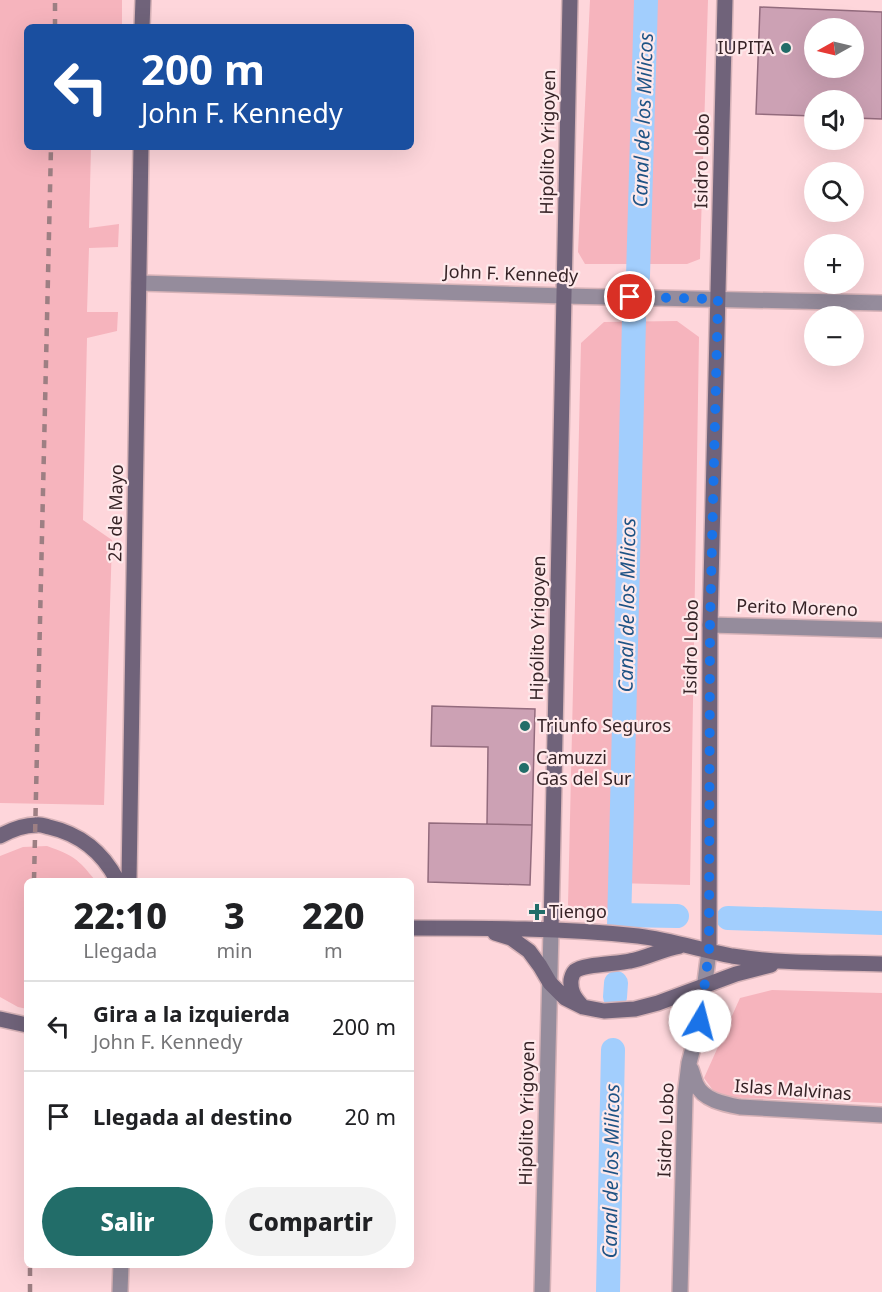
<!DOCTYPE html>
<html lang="es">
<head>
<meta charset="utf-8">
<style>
  body { margin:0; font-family:"Noto Sans",sans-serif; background:#f2f2f2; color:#202124; height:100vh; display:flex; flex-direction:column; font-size:22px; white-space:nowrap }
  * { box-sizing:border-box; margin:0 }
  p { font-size:20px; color:#757577 }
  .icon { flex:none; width:33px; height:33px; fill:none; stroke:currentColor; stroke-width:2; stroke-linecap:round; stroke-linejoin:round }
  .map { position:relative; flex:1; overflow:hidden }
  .side { position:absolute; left:24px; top:878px; width:390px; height:390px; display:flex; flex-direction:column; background:#fff; border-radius:9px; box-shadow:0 6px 24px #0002 }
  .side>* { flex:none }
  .hud { position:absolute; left:24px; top:24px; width:390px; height:126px; border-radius:9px; box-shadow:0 6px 24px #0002; background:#1a4fa0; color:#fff; overflow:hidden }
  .needle { width:39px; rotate:262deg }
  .fabs { position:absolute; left:804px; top:18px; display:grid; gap:12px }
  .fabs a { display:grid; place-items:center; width:60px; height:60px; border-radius:50%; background:#fff; box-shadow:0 6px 24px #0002; font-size:30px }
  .pin { position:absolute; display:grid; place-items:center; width:51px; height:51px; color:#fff; margin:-26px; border:3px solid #fff; border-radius:50%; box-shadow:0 2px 6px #0007 }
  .me { position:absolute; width:66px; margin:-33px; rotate:8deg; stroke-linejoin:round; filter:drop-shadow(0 0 4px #0008) }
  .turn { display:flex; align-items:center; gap:21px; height:126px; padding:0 18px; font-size:27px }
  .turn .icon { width:78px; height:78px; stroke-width:2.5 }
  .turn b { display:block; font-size:42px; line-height:51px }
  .eta { display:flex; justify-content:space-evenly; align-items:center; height:102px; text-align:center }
  .eta b { font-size:36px; font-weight:800; line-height:42px }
  .button { display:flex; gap:12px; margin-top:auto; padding:12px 18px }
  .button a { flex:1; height:69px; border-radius:36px; background:#226d69; color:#fff; font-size:24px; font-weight:800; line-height:69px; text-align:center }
  .button a+a { background:#f2f2f2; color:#202124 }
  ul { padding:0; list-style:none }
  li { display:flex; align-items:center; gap:18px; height:90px; padding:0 18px; border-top:2px solid #e0e0e0 }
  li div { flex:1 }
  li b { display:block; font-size:22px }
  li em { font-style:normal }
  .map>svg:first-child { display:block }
  .green { fill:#f6b4bd }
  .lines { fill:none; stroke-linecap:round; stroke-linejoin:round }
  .canal { stroke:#a2cefd; stroke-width:24 }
  .building { fill:#cca1b4; stroke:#936b7d; stroke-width:1.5; fill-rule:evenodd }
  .street-casing { stroke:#d6b2b7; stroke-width:18 }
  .secondary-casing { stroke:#d6b2b7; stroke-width:18 }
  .street { stroke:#958c9c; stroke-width:15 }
  .secondary { stroke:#70637a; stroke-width:15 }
  .rail { stroke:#9d7f83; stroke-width:4.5; stroke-dasharray:8 8; stroke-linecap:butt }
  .route { stroke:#1a73e8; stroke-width:10; stroke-dasharray:0 18 }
  .poi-dot { fill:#226d69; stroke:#fee9eb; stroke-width:2 }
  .labels { text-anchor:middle; stroke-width:4.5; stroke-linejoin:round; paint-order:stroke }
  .poi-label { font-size:18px; fill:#362326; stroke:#fee9eb; text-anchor:start }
  .street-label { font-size:18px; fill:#362326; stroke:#fee9eb }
  .water-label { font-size:20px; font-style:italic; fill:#1f5385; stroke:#fee9eb }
</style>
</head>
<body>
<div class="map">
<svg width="882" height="1292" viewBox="0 0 882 1292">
  <rect width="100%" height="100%" fill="#fed6db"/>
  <path class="green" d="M0,0h122v27h-95v120h64l-2,81 30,-4 -1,23 -29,1 -2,64h31l-1,19 -30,7 -4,182 29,20 -8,265 -104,-2z
    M590,0h118l-8,259 -13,5h-102l-7,-12z
    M677,321l22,16 -9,548 -74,-2 -1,34h-38l-9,-12 13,-562 23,-21z
    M47,846c26,9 31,13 48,34h-68v129l-9,-2 -18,-10v-141l23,-9z
    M772,990l110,3v110l-164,-6 -14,-19 36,-80z"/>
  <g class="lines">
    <path class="canal" d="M638,276l8,-276
      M619,915l58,1
      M728,918l154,5
      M619,927l15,-607
      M615,997l1,-14
      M608,1292l5,-242"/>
  </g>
  <path class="building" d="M760,7l122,5v107l-28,-1v-18h-40v16l-58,-2zM814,28h40v40h-40z
    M432,706l103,3 -3,116 -45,-1 1,-77 -57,-1z
    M429,823l103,2 -2,60 -102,-3z"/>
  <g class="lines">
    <defs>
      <path id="street" d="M139,283l425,13 318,7
        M710,625l172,5
        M691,1069c2,5 3,10 5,15 7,16 28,20 44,23l142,8
        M120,1292l1,-28
        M542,1292l9,-362
        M680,1292l5,-196 4,-33 11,-42 9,-70"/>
      <path id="secondary" d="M142,27l1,-27
        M0,836c11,-6 23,-11 36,-11 4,-1 9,1 13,2 31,7 54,26 68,53
        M129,880l12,-733
        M411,928c76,0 152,0 227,8 32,4 63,14 94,20 49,8 100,6 150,8
        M551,930l19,-930
        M495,933l16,5 18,13 11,15 10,17 15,15 18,9 21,4 31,-2 23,-6 78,-29 35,-9
        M709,951l1,-326 15,-625
        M581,1005c-7,-8 -11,-14 -10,-25 1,-4 1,-6 4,-9 8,-7 42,-7 55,-10 17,-3 32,-12 50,-15
        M0,1019l27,6"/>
    </defs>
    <use href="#street" class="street-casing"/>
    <use href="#secondary" class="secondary-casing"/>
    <use href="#street" class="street"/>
    <use href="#secondary" class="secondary"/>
    <path class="rail" d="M55,27v-27
      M34,880l17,-733
      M30,1292v-28"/>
  </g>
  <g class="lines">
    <path class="route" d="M630,297l88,2 -8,326 -1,326 -9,70"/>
  </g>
  <g class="poi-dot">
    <circle cx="786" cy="48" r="6"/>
    <circle cx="525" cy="726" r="6"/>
    <circle cx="524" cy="768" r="6"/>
    <path d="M534 903h6v6h6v6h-6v6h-6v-6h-6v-6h6z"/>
  </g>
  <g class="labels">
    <g class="poi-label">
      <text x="774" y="54" text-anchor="end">IUPITA</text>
      <text x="537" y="732">Triunfo Seguros</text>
      <text x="536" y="764">Camuzzi<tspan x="536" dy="21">Gas del Sur</tspan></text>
      <text x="549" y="918">Tiengo</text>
    </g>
    <g class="street-label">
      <text transform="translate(548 142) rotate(-89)" y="6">Hipólito Yrigoyen</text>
      <text transform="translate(702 161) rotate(-89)" y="6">Isidro Lobo</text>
      <text transform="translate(511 274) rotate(2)" y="6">John F. Kennedy</text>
      <text transform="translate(116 513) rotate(-89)" y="6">25 de Mayo</text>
      <text transform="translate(797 608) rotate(2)" y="6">Perito Moreno</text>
      <text transform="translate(538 628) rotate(-89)" y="6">Hipólito Yrigoyen</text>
      <text transform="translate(691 647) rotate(-89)" y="6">Isidro Lobo</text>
      <text transform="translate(793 1090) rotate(4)" y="6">Islas Malvinas</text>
      <text transform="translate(527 1113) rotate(-89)" y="6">Hipólito Yrigoyen</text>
      <text transform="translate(666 1130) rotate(-88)" y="6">Isidro Lobo</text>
    </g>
    <g class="water-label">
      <text transform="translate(643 120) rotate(-88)" y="7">Canal de los Milicos</text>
      <text transform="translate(627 605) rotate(-89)" y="7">Canal de los Milicos</text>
      <text transform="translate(611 1171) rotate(-89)" y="7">Canal de los Milicos</text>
    </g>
  </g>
</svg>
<div class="fabs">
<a><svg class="needle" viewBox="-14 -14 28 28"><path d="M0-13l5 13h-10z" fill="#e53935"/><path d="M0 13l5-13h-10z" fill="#757577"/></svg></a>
<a><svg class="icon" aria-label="sound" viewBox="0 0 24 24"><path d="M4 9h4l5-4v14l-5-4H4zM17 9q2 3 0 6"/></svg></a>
<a><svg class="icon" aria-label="search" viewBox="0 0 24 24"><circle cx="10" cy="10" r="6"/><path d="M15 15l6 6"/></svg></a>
<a>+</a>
<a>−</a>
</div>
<div class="pin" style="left:630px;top:297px;background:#d93025"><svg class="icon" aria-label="arrive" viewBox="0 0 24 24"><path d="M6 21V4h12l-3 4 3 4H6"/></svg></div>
<svg class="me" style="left:700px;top:1021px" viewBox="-20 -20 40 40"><circle r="19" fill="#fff"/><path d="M0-13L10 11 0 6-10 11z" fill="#1a73e8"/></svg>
<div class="hud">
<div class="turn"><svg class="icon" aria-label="left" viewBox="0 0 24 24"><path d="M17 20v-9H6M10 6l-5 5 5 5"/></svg><div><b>200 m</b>John F. Kennedy</div></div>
</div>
<section class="side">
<div class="eta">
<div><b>22:10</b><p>Llegada</p></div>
<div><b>3</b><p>min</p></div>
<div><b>220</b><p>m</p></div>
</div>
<ul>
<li><svg class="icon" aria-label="left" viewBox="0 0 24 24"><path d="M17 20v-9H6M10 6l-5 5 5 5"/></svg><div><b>Gira a la izquierda</b><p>John F. Kennedy</p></div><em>200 m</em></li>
<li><svg class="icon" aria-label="arrive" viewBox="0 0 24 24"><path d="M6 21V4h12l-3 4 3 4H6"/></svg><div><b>Llegada al destino</b></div><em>20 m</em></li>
</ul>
<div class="button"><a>Salir</a><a>Compartir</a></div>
</section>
</div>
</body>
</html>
